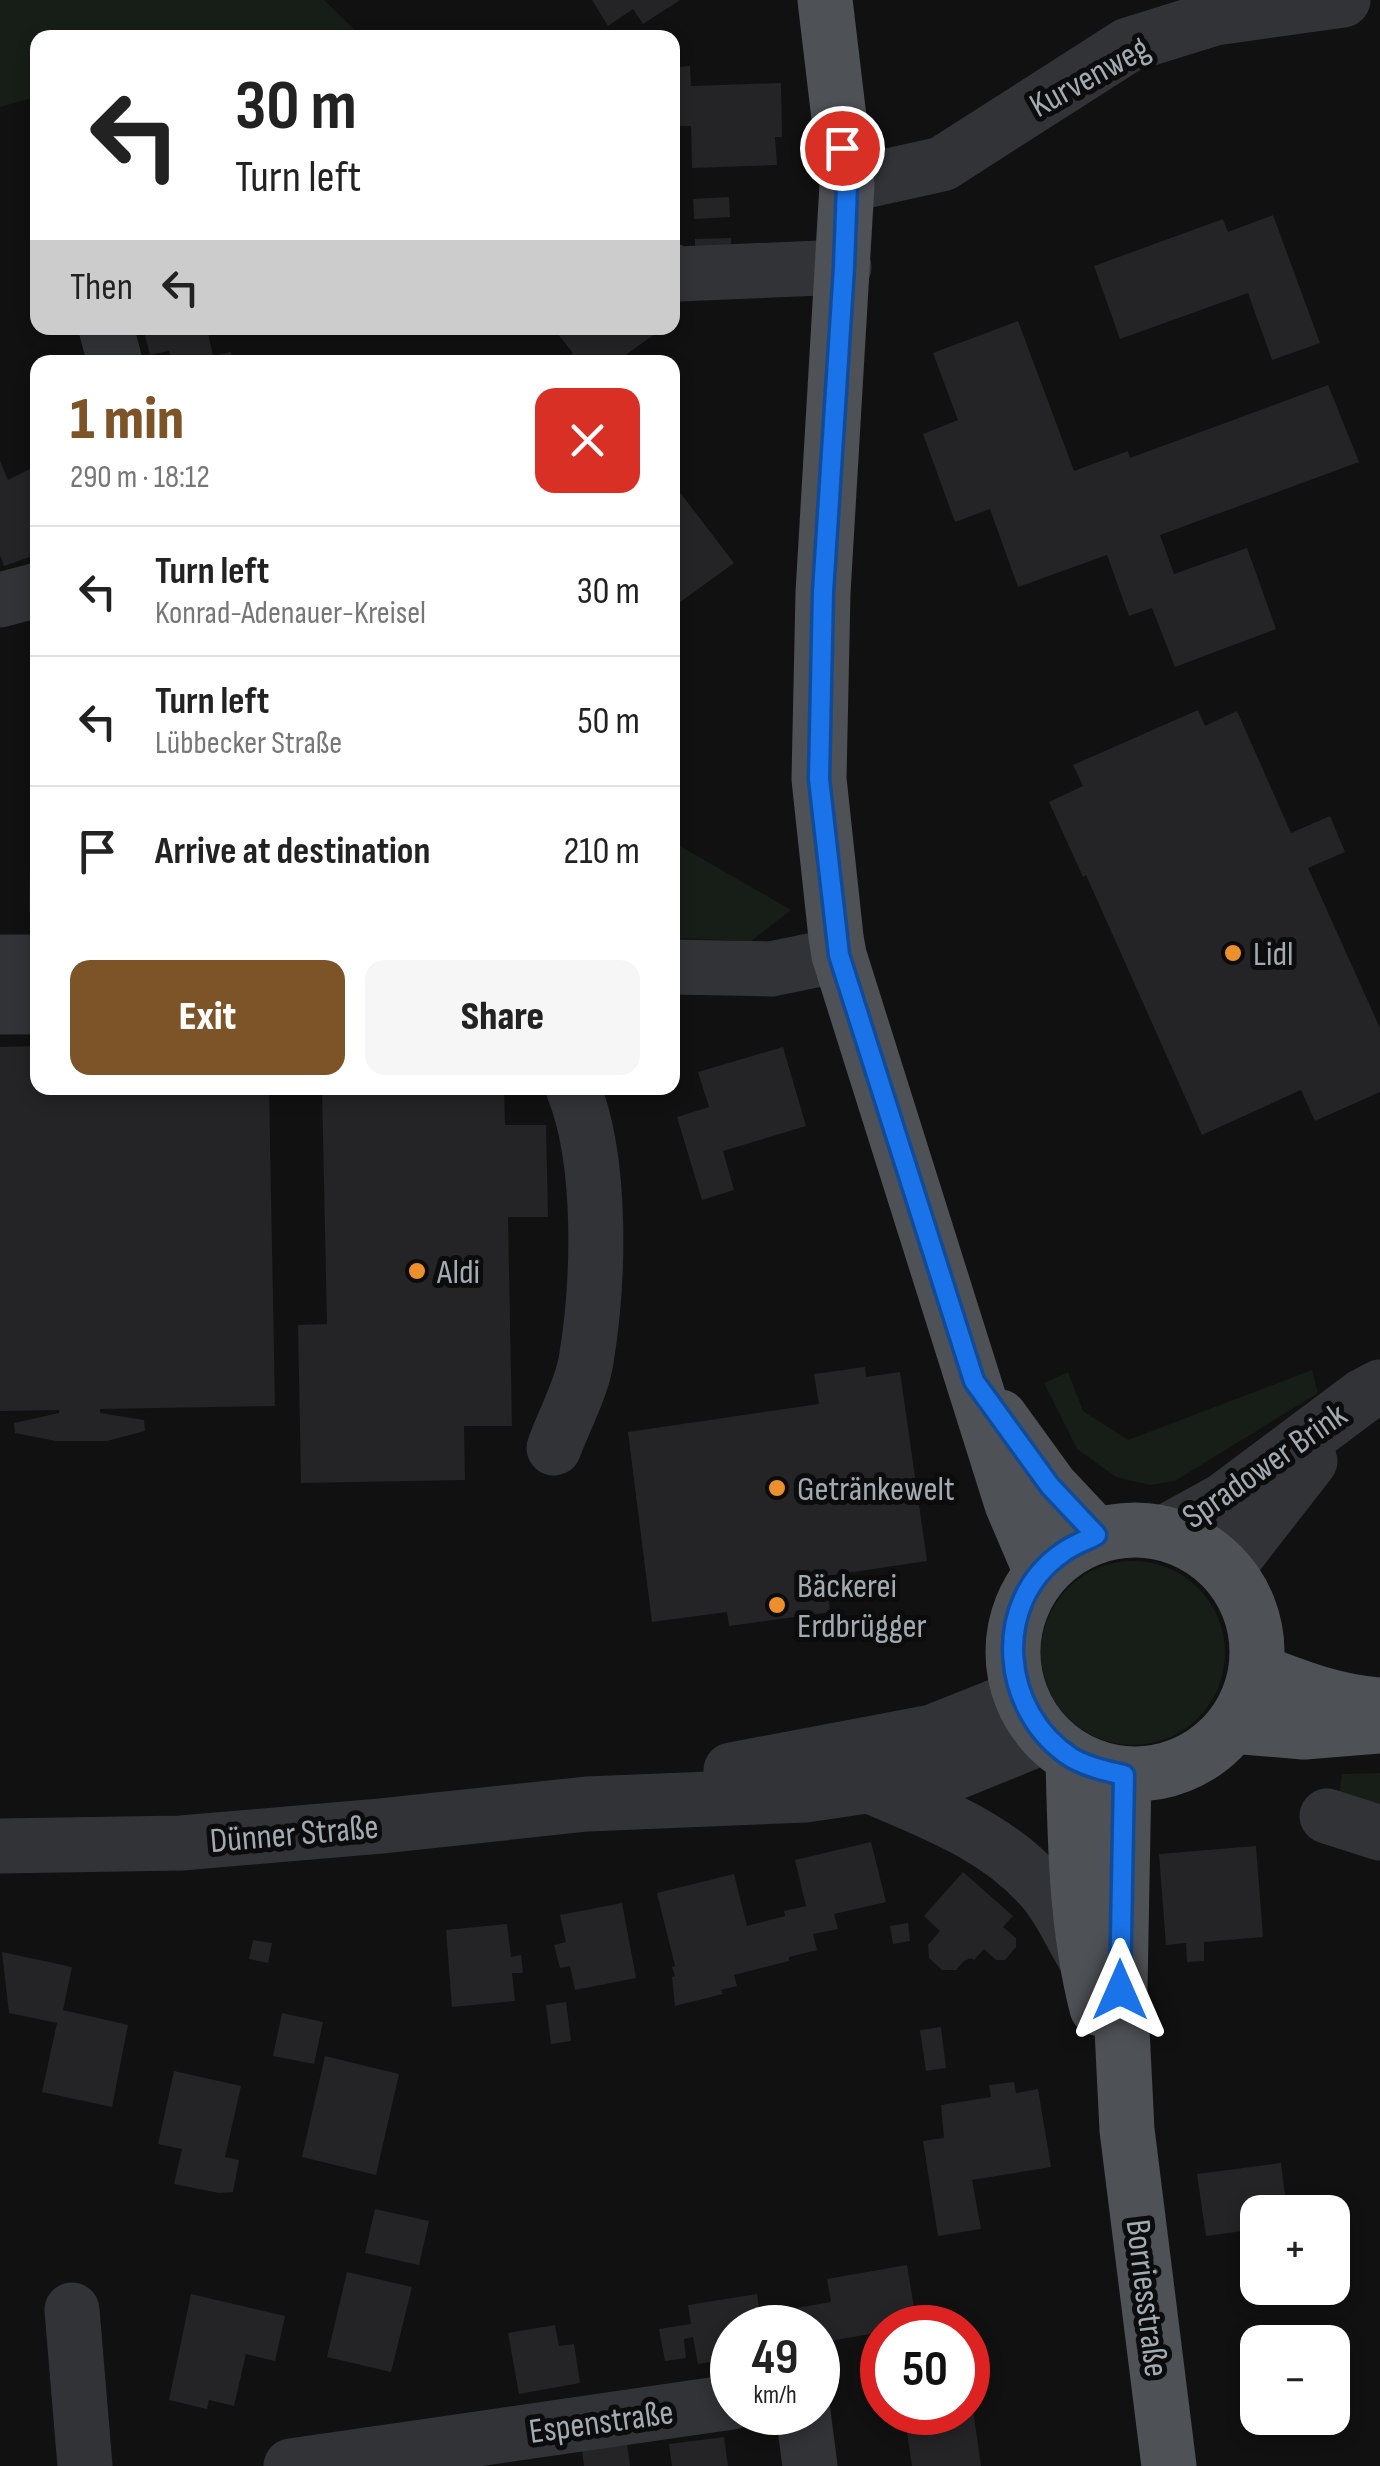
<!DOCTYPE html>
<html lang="en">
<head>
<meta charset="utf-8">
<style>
  body { margin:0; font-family:"Sofia Sans Condensed",sans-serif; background:#f6f6f6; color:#222; height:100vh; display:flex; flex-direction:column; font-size:38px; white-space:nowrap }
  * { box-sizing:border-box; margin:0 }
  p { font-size:32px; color:#767676 }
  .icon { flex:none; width:55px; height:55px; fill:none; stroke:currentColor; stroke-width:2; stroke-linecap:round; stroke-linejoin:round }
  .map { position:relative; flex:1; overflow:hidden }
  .sheet { position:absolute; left:30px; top:355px; width:650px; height:740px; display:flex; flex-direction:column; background:#fff; border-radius:20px; box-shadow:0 5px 15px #0003 }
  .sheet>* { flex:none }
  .top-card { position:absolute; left:30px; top:30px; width:650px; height:305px; border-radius:20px; box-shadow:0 5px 15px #0003; background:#fff; color:#222; overflow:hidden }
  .tools { position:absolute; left:1240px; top:2195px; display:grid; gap:20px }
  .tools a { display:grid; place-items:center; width:110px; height:110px; border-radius:20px; background:#fff; box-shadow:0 5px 15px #0003; font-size:50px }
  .speed { position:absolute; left:710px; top:2305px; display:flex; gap:20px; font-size:50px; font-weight:700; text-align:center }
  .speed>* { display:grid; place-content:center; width:130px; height:130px; border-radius:50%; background:#fff; box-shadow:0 5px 15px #0003; line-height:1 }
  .speed small { font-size:25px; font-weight:400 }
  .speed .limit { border:15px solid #d22; background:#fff; color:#111 }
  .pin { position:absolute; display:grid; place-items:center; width:85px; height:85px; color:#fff; margin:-42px; border:5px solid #fff; border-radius:50%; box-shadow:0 2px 10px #0007 }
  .me { position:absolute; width:110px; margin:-55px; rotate:0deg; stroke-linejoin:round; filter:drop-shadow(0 0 8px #0008) }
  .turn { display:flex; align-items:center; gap:35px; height:210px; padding:0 40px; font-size:45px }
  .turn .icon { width:130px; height:130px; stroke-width:2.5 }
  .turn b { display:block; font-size:70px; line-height:85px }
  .then { display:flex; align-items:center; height:95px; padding:0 40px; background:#0003; gap:20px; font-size:38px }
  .round { display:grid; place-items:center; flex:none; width:105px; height:105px; border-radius:20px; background:#f6f6f6 }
  .headline { display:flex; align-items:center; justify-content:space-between; height:170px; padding:0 40px }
  h1 { font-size:60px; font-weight:800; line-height:75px; color:#7d5427 }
  .action { display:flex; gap:20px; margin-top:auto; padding:20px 40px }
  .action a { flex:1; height:115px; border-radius:20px; background:#7d5427; color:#fff; font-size:40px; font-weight:800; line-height:115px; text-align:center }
  .action a+a { background:#f6f6f6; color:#222 }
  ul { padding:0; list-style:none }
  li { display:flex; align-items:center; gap:30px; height:130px; padding:0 40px; border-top:2px solid #e0e0e0 }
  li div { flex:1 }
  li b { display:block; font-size:38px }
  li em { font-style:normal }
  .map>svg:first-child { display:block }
  .green { fill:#171d17 }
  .building { fill:#242426 }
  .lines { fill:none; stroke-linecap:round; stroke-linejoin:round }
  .minor { stroke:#323337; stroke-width:55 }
  .major { stroke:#4e5156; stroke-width:55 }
  .route-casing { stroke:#114b97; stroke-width:25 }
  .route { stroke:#1a73e8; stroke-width:18 }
  .poi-dot { fill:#ec902e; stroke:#0c0c0d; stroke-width:4 }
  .labels { text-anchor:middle; stroke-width:10; stroke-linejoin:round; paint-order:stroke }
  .street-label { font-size:35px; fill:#a2aab2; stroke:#0c0c0d }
  .poi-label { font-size:35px; fill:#a2aab2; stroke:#0c0c0d; text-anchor:start }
</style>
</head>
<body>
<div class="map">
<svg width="1380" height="2466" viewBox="0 0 1380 2466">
  <rect width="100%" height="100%" fill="#111112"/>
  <path class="green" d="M0,0h324l38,37 -324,1 -1,77 -5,-17 -32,9z
    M673,842l118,68 -40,31 -78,-3z
    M1312,1370l6,23 -143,88 -25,4 -34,-8 -39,-28 -33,-66 24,-11 15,39 45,29z
    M1041 1653a92 92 0 1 1 184 0a92 92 0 1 1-184 0Z
    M1380,1773v34l-41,-12 3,-21z"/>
  <path class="building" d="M592,0h88l-37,24 -10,-15 -25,17z
    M690,66l1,20 90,-3 1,54h-7l2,28 -85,3 -1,-42h-19v-58z
    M729,197l1,20 -36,2 -1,-20z
    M1273,215l47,128 -48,17 -24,-67 -128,46 -26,-73 129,-47 5,13z
    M731,238v20l-36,1v-20z
    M1018,321l56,150 54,-20 2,7 198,-73 31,77 -199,73 14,39 73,-26 29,81 -101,38 -23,-59 -23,8 -22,-61 -89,32 -28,-78 -35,13 -32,-88 35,-14 -25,-67z
    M143,328h64l6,28 18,-4 2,10h-61l-3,-11 -19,4z
    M553,328h110l-47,34h-55l12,-9z
    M0,461l8,19 30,-15v89l-34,12 -4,-11z
    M672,482l62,81 -62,45z
    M1198,710l7,16 32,-15 54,122 39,-17 15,36 -37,16 72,160v64l-65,29 -14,-31 -99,45 -116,-260 -3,2 -34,-75 34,-16 -10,-21z
    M30,864h8v48h-9z
    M38,1046v42h231l6,318 -175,3v4l44,7 1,11 -38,10h-51l-41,-8 -1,-10 45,-10v-3l-59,1v-364z
    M783,1047l23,79 -83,25 11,39 -32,10 -25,-83 32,-10 -11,-35z
    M322,1088h182l1,37h41l2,92h-40l4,209h-48l1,54 -164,3 -3,-158 29,-1z
    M865,1367l1,10 34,-5 27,189 -101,15 4,36 -101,14 -2,-14 -75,10 -24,-190 191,-28 -5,-30z
    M871,1842l15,60 -52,12 4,15 -25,5 4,16 -28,7v4l-55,14 3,11 -16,4 2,4 -48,12 -3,-29 3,-1 -3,-9 3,-1 -18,-73 77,-19 13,52 38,-10 -1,-5 22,-5 -11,-46z
    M1256,1846l7,91 -59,5v19l-17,1 -1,-19 -20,2 -7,-91z
    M963,1872l50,44 -10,11 13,11v9l-11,13h-9l-12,-11 -10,11 -3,-2 -7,3 -8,9h-14l-13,-12 -1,-13 12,-14 -16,-15z
    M622,1903l14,75 -61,12 -5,-24 -10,2 -6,-23 12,-3 -6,-27z
    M908,1923l2,18 -17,3 -3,-18z
    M507,1924l4,33 10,-2 2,18h-11l3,28 -63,6 -6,-77z
    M253,1940l19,3 -4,20 -19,-4z
    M2,1952l70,15 -9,43 65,15 -16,82 -70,-15 15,-69 -48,-10z
    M566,2002l5,39 -20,3 -5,-39z
    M282,2013l41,9 -9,42 -41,-8z
    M941,2027l5,41 -20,3 -6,-41z
    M325,2056l74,18 -23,101 -74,-18z
    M174,2071l67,15 -16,71 14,3 -6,32 -14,1 -45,-9 8,-35 -24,-5z
    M1014,2082l2,11 22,-4 13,78 -79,13 9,49 -43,7 -15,-95 21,-3 -3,-33 50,-8 -2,-12z
    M1281,2163l6,49h-29v17l-52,7 -9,-62z
    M375,2209l54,12 -10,44 -54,-12z
    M907,2265l10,61 -35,2v4l-64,11v-15h-31l-3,-18 47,-8 -4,-23z
    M347,2272l65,15 -21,85 -64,-15z
    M191,2294l94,22 -10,45 -29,-7 -12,52 -25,-6 -2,9 -38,-9z
    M757,2294l5,34h-30v30l-34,6 -5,-27 -9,2 2,19 -21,3 -6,-32 32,-5 -3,-19z
    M555,2325l4,21 15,-2 6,39 -61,11 -11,-61z
    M1302,2326l2,16h-42l-1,-12z
    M968,2395h3l10,71h-69l-8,-54h64z
    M626,2435l4,31h-46l-3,-23z
    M724,2437l4,29h-56l-3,-22z"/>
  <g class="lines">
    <path class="minor" d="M847,185l95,-21 186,-119 87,-27 128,-18
      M672,271l7,3 165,-7
      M106,328l9,34
      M0,600l38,-10
      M0,962h38
      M672,967l99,2 68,-14
      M0,1007h38
      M554,1448c10,-28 27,-58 32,-87 13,-78 17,-199 -13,-273
      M1164,1533l60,-33 139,-104 17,-9
      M1226,1569l84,-108
      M731,1770l201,-38 88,-35
      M870,1786c63,27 127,50 173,103 17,19 28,46 41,67
      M1327,1816l53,17
      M0,1846l181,-3 200,-17 206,-22 218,-9 149,-22 91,-37
      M72,2310l13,156
      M803,2412l7,54
      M291,2466l441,-64"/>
    <path class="major" d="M825,0l22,185 -24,408 -4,186 17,158 3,18 173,549 29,68
      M1000,1417l50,69 46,49
      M1013 1652a122 122 0 1 1 244 0a122 122 0 1 1-244 0Z
      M1256,1671c42,16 79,31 124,34
      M1232,1726l72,6 76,-6
      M1073,1758c2,84 3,169 24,250
      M1124,1775l-4,214 7,141 42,336"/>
  </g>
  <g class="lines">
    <defs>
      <path id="route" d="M842,148l5,37 -3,82 -21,325 -4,187 20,176 135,426 76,105 46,49c-11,6 -24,10 -34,18 -72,50 -61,160 10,205 16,9 34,13 52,17l-4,215"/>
    </defs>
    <use href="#route" class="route-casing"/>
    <use href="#route" class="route"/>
  </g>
  <g class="poi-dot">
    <circle cx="1233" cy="953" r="10"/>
    <circle cx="417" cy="1271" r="10"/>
    <circle cx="777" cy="1488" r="10"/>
    <circle cx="777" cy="1605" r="10"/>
  </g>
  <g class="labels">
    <g class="street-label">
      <text transform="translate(1089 76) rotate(-29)" y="12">Kurvenweg</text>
      <text transform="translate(1264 1465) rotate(-35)" y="12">Spradower Brink</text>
      <text transform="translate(294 1833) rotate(-5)" y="12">Dünner Straße</text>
      <text transform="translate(1148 2298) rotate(83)" y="12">Borriesstraße</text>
      <text transform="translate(601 2421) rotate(-8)" y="12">Espenstraße</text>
    </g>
    <g class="poi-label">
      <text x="1253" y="965">Lidl</text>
      <text x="437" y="1283">Aldi</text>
      <text x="797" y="1500">Getränkewelt</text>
      <text x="797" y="1597">Bäckerei<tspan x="797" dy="40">Erdbrügger</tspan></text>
    </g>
  </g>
</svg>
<div class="tools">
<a>+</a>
<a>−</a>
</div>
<div class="speed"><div>49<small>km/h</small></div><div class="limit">50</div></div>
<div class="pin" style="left:842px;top:148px;background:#d93025"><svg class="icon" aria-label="arrive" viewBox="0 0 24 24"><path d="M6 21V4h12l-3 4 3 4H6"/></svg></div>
<svg class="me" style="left:1120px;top:1990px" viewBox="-20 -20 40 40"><path d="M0-17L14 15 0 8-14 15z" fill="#1a73e8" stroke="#fff" stroke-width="4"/></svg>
<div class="top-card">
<div class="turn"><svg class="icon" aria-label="left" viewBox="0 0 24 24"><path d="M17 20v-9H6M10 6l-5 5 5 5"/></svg><div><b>30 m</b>Turn left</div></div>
<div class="then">Then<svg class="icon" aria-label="left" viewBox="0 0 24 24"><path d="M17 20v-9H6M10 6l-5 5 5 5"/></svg></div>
</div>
<section class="sheet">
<div class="headline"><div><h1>1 min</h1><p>290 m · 18:12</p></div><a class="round" style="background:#d93025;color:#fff"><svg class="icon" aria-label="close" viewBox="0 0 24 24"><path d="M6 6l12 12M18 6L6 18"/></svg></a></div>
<ul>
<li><svg class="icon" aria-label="left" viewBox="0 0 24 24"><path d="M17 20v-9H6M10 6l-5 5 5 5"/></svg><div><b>Turn left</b><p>Konrad-Adenauer-Kreisel</p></div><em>30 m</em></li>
<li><svg class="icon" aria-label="left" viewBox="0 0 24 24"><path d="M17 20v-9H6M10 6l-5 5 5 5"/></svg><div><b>Turn left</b><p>Lübbecker Straße</p></div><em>50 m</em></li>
<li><svg class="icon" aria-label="arrive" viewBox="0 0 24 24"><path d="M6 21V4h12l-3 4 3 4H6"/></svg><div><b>Arrive at destination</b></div><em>210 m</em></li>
</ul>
<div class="action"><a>Exit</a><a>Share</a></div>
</section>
</div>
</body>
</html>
